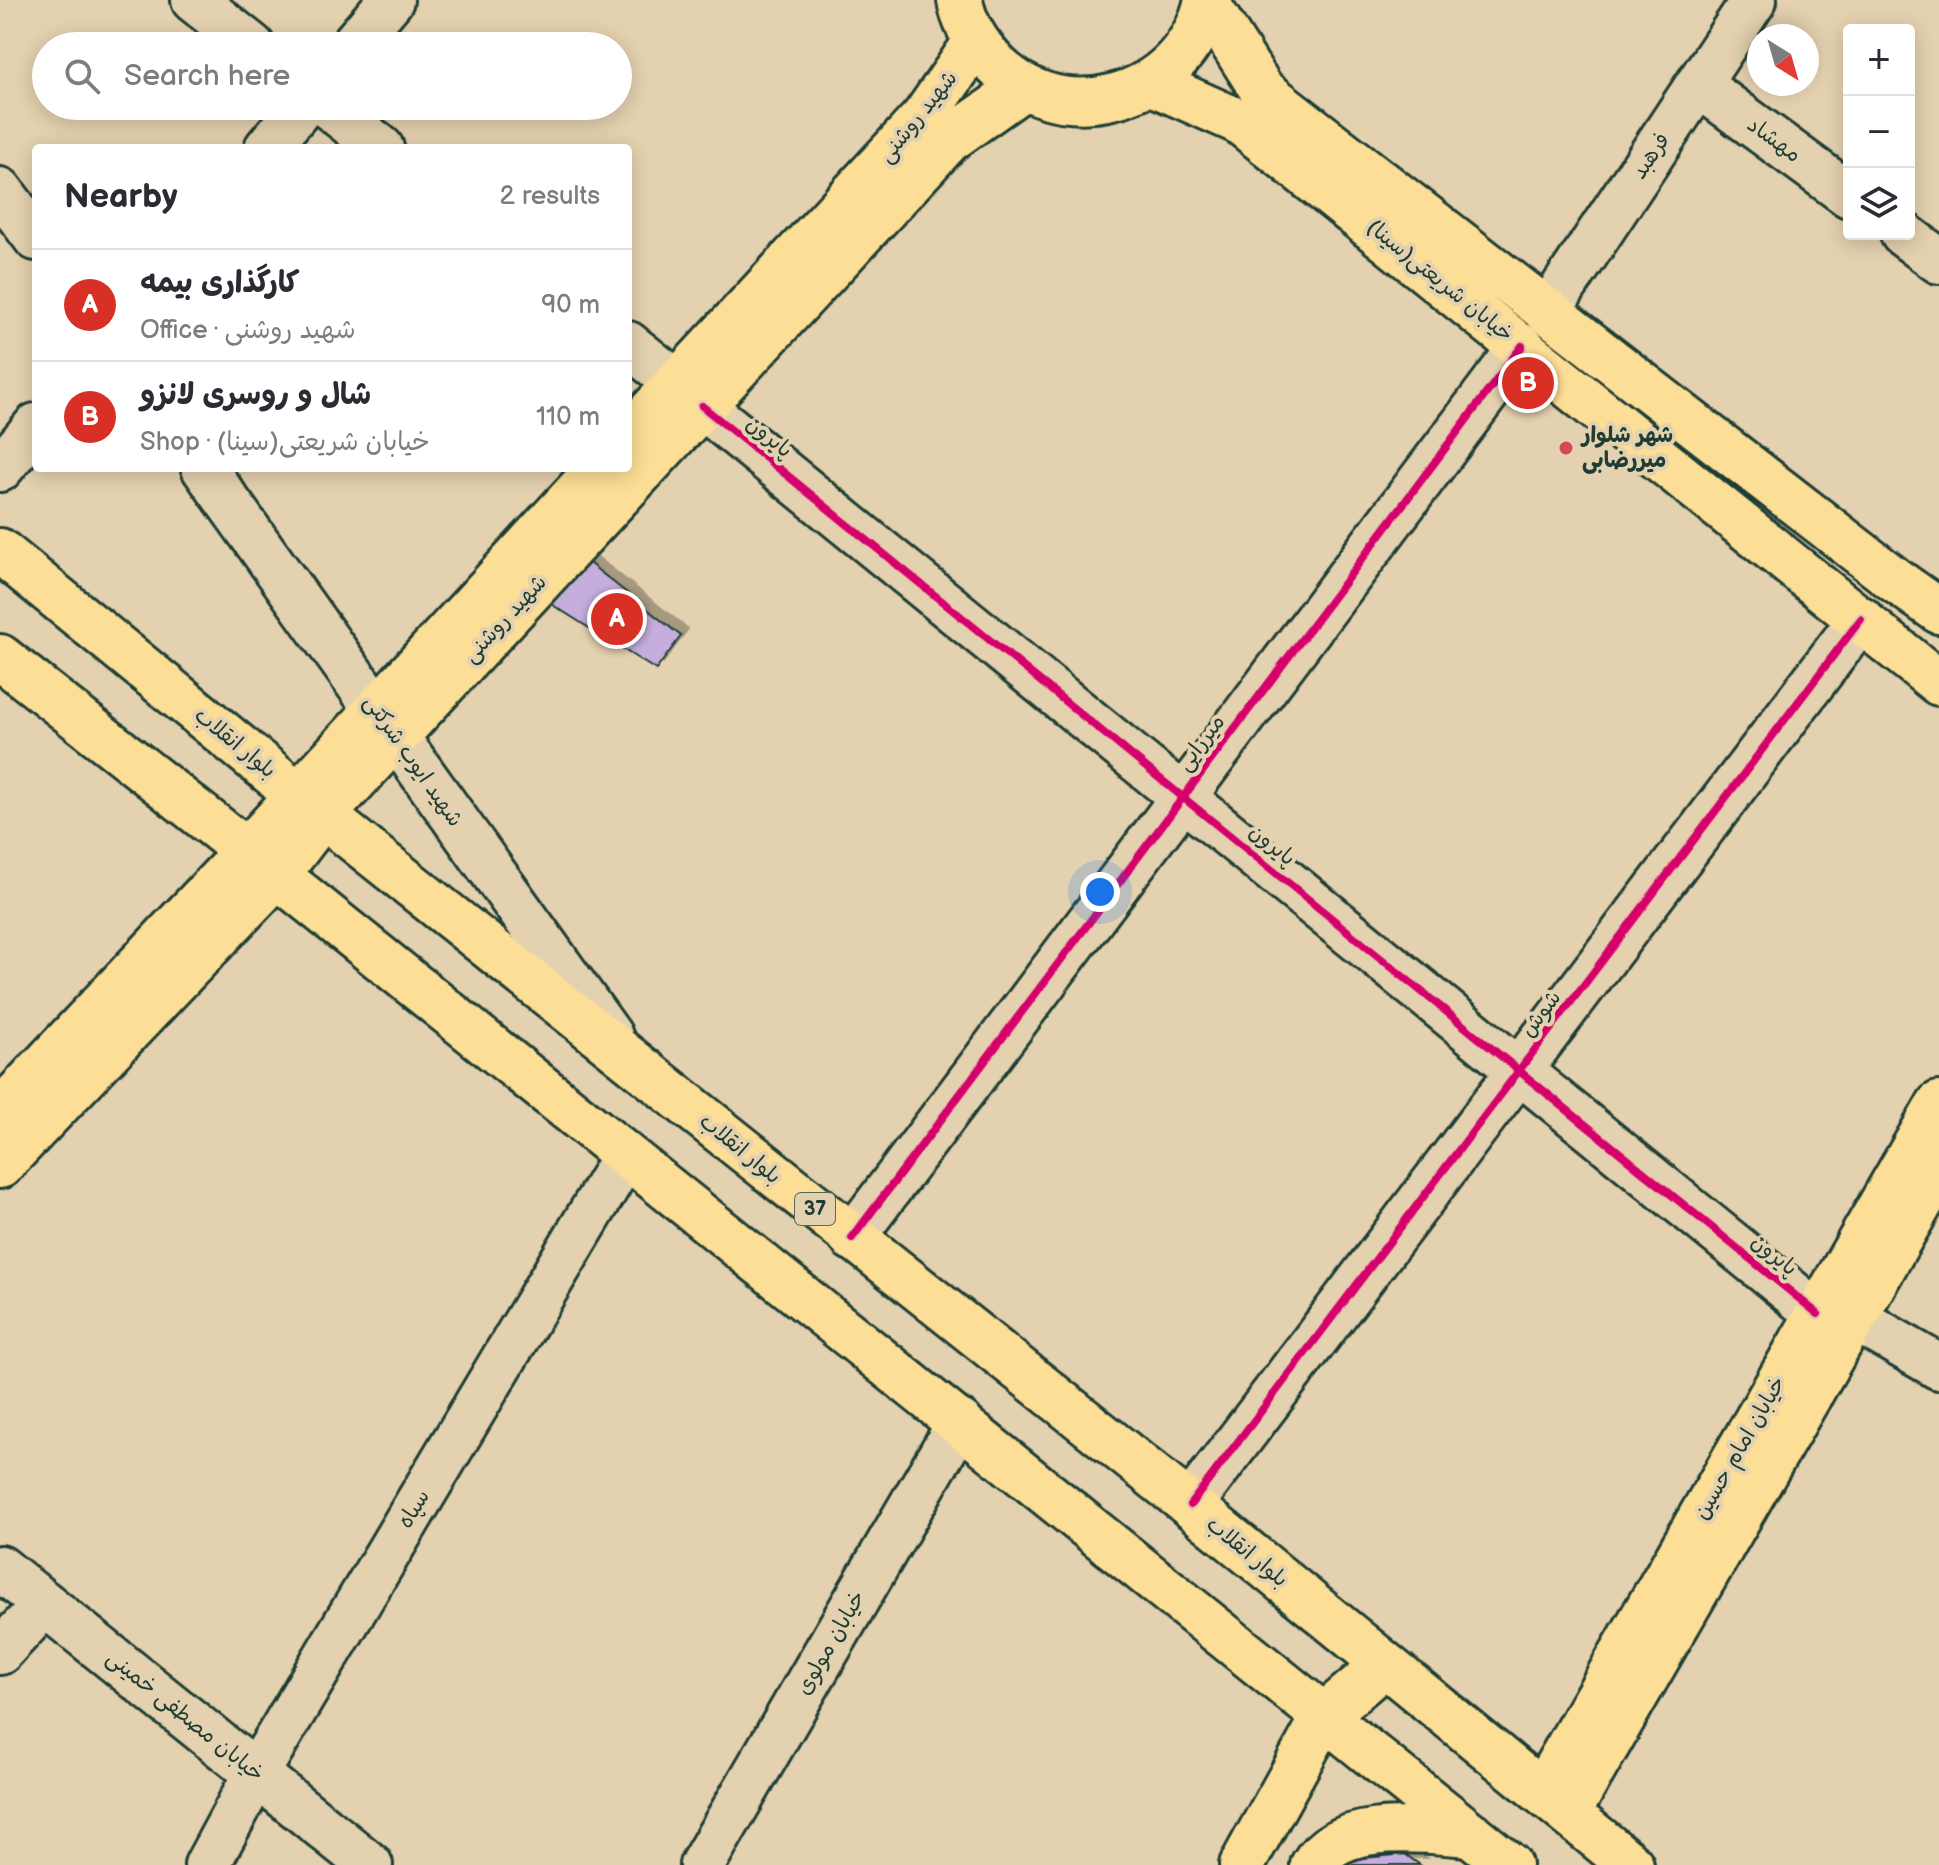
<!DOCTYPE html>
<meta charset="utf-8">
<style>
body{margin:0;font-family:"Balsamiq Sans","Playpen Sans Arabic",sans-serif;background:#f7f7f7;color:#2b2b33}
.controls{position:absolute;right:24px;top:24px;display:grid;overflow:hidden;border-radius:8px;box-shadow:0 4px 20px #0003}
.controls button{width:72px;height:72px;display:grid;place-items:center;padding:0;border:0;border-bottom:2px solid #e1e1e2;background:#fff;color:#2b2b33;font:40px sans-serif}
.compass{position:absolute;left:1747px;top:24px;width:72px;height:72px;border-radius:50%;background:#fff;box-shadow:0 4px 20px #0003;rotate:143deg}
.you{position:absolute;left:1100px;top:892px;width:28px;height:28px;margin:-20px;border:6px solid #fff;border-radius:50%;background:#1a73e8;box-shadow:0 0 0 12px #1a73e833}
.badge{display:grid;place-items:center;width:52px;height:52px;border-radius:50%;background:#d93025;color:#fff;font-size:26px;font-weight:700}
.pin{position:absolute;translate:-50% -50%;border:4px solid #fff;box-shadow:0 2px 8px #0006}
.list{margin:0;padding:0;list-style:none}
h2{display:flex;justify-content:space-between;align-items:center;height:104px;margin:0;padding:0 32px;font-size:34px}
h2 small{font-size:26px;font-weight:400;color:#7c7c81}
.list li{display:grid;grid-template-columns:52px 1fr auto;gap:24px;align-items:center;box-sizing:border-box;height:112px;padding:0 32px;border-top:2px solid #e1e1e2}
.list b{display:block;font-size:30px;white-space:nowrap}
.list p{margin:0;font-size:26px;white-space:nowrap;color:#7c7c81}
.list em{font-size:26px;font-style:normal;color:#7c7c81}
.icon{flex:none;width:44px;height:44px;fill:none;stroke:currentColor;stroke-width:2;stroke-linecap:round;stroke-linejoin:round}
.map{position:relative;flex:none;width:1939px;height:1865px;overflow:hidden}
.search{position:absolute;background:#fff;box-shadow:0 4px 20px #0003;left:32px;top:32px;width:600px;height:88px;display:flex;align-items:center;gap:20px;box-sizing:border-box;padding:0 28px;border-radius:44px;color:#7c7c81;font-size:30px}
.panel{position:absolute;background:#fff;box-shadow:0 4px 20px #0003;left:32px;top:144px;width:600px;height:328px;border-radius:8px}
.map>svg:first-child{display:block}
</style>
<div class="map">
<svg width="1939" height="1865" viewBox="0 0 1939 1865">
<defs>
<filter id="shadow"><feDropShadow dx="7" dy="-7" stdDeviation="0" flood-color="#0004"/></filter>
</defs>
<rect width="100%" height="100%" fill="#e4d1af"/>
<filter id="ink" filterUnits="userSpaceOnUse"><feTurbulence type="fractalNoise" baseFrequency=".0125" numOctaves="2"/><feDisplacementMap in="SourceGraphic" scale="16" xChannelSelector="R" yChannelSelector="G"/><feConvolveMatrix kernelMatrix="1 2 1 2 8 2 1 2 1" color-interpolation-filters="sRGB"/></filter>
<g filter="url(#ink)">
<path fill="#c5aedd" stroke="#1f3d34" stroke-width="2" filter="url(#shadow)" d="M584,559L681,636L656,670L548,602Z
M1405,1854L1420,1865H1331L1333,1861Z"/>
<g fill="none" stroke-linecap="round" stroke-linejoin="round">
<g stroke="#1f3d34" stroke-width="50">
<path id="minor" d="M194,0L252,46
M352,46L391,0
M1699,85L1849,195
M328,106L381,148
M267,148L302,106
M0,190L36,238
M1903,234L1939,261
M1548,311L1754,0
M628,344L677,383
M702,406L1818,1314
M204,468L610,1036
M0,469L36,426
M852,1238L1522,346
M1854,1318L1939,1367
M1190,1505L1861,619
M0,1568L370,1865
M0,1652L45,1604
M207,1865L256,1774L625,1156
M702,1865L960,1422"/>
</g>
<g stroke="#1f3d34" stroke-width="50">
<path id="major" d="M960,0C963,20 974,39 987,55C1053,137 1185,102 1207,0
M1207,3L1262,90L1895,580L1939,611
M1150,82L1240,122L1939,683
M628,436L924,117L976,42
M0,551L323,815L1190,1505L1631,1865
M0,657L277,875L1509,1865
M0,1112L256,841L599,468
M0,1166L277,875L323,815L949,140L1024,87
M1542,1792L1939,1104
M1568,1813L1939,1171
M1242,1865L1325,1715L1385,1664
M1313,1865C1339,1818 1426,1831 1471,1834"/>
</g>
<use href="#minor" stroke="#e4d1af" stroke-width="44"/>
<use href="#major" stroke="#fdde96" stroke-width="44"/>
<g stroke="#e4d1af" stroke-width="13">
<path id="cycleway" d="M702,406L1818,1314
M852,1238L1522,346
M1190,1505L1861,619"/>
</g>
<use href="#cycleway" stroke="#d6006c" stroke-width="8"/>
</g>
</g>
<circle fill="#d1495b" stroke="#e4d1af" stroke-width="3" cx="1566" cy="448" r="8"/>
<g text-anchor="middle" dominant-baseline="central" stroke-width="8" stroke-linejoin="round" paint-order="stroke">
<rect fill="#e4d1af" stroke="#5a6959" stroke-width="2" x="795" y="1193" width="40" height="32" rx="6"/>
<g font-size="20" font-weight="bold" fill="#1f3d34">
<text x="815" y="1209">37</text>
</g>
<g font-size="22" fill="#1f3d34" stroke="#e4d1af">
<text transform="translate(918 117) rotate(-51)">شهید روشنی</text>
<text transform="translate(1774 140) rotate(36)">مهشاد</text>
<text transform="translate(1651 156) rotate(-56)">فرهبد</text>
<text transform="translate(1440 281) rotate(39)">خیابان شریعتی(سینا)</text>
<text transform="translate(769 437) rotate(39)">پایرون</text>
<text transform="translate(505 619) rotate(-47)">شهید روشنی</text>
<text transform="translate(235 743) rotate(39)">بلوار انقلاب</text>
<text transform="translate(1201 743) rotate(-53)">میرزایی</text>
<text transform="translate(413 761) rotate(55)">شهید ایوب شرکتی</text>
<text transform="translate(1272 845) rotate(39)">پایرون</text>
<text transform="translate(1541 1014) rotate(-53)">شوش</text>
<text transform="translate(740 1149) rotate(39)">بلوار انقلاب</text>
<text transform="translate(1774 1255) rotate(39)">پایرون</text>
<text transform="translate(1740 1448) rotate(-60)">خیابان امام حسین</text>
<text transform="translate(414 1509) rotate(-59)">سپاه</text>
<text transform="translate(1247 1552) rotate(39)">بلوار انقلاب</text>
<text transform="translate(831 1643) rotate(-60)">خیابان مولوی</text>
<text transform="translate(185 1716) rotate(39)">خیابان مصطفی خمینی</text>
</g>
<g font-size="22" font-weight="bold" fill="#1f3d34" stroke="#e4d1af" text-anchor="start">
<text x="1582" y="435">شهر شلوار<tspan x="1582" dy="25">میررضابی</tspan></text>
</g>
</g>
</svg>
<div class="controls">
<button>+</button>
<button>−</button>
<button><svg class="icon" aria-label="layers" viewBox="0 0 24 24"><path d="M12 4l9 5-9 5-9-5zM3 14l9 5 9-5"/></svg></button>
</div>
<svg class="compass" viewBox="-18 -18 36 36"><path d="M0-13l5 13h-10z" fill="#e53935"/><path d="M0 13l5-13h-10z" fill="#7c7c81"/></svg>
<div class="you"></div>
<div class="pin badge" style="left:617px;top:619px">A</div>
<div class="pin badge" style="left:1528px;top:383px">B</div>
<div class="search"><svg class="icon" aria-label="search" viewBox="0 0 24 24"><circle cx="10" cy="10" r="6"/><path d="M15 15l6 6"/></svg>Search here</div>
<section class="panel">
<h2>Nearby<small>2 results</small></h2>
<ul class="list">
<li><span class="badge">A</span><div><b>کارگذاری بیمه</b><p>Office · شهید روشنی</p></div><em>90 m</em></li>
<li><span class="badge">B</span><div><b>شال و روسری لانزو</b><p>Shop · خیابان شریعتی(سینا)</p></div><em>110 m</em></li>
</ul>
</section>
</div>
